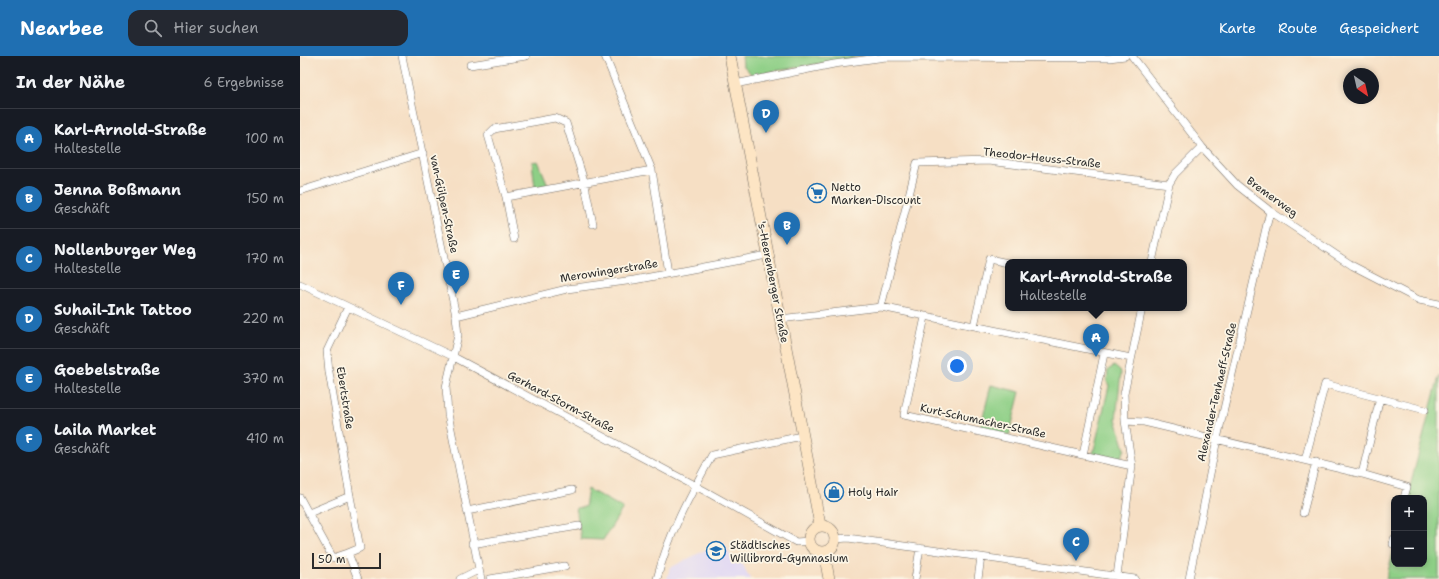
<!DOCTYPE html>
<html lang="de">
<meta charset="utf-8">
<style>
body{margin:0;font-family:"Shantell Sans",sans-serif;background:#242831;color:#f1f3f6}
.controls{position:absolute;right:12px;bottom:12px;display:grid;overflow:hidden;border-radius:8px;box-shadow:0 2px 6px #0003}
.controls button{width:36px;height:36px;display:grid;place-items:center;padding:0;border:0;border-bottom:1px solid #363941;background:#171b24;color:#f1f3f6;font:20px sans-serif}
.compass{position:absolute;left:1043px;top:12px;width:36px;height:36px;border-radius:50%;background:#171b24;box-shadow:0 2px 6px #0003;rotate:146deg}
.scale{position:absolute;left:12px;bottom:10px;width:69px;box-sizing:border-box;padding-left:4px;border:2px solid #2b2b2b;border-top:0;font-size:11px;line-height:14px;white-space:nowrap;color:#2b2b2b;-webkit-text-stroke:3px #fcf5e5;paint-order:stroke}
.you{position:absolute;left:657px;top:310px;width:14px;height:14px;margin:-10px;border:3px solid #fff;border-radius:50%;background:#1a73e8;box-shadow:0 0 0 6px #1a73e833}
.badge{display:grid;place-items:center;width:26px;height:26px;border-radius:50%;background:#1f6fb2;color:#fff;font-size:13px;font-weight:700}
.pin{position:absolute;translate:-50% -33px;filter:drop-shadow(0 1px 2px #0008)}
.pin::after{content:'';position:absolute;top:21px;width:14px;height:12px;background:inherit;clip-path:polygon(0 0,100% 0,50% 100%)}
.popup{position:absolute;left:705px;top:203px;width:182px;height:52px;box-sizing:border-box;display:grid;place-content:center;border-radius:8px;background:#171b24;filter:drop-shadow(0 1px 3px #0005);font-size:13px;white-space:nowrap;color:#9ea1a6}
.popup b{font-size:15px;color:#f1f3f6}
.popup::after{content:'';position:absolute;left:50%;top:100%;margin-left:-8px;border:8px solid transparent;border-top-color:#171b24}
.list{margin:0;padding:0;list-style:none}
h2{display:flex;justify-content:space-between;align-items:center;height:52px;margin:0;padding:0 16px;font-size:17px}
h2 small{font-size:13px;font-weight:400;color:#9ea1a6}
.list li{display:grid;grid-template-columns:26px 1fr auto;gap:12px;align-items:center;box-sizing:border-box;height:60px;padding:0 16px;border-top:1px solid #363941}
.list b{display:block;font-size:15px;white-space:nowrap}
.list p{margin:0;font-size:13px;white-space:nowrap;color:#9ea1a6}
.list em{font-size:13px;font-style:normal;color:#9ea1a6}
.icon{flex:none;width:22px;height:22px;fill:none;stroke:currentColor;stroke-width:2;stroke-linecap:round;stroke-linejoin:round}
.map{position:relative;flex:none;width:1139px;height:523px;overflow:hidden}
header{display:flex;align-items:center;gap:24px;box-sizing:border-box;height:56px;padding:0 20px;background:#1f6fb2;color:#fff}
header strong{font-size:19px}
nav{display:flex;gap:22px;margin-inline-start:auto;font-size:14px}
.search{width:280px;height:36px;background:#242831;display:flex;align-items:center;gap:10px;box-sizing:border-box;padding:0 14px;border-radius:12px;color:#9ea1a6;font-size:15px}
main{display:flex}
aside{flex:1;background:#171b24}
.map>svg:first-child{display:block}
</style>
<header>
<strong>Nearbee</strong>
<div class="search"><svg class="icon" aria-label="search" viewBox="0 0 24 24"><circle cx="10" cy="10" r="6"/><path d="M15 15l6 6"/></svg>Hier suchen</div>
<nav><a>Karte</a><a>Route</a><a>Gespeichert</a></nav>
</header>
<main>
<aside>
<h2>In der Nähe<small>6 Ergebnisse</small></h2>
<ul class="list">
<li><span class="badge">A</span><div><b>Karl-Arnold-Straße</b><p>Haltestelle</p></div><em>100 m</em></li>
<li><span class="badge">B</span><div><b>Jenna Boßmann</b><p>Geschäft</p></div><em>150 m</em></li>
<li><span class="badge">C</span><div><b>Nollenburger Weg</b><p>Haltestelle</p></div><em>170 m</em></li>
<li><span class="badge">D</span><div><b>Suhail-Ink Tattoo</b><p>Geschäft</p></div><em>220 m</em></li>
<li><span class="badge">E</span><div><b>Goebelstraße</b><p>Haltestelle</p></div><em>370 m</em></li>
<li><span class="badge">F</span><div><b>Laila Market</b><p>Geschäft</p></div><em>410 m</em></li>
</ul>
</aside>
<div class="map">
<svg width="1139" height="523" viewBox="0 0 1139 523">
<rect width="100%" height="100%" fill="#fcf5e5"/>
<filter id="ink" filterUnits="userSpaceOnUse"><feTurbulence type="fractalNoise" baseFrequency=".025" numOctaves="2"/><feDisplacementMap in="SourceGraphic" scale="8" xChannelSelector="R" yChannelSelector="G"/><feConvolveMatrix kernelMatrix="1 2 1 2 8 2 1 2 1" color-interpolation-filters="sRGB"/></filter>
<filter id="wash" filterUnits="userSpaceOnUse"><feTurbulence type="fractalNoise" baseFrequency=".012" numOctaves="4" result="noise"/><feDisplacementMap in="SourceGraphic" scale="16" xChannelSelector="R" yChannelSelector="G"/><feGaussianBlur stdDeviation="0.9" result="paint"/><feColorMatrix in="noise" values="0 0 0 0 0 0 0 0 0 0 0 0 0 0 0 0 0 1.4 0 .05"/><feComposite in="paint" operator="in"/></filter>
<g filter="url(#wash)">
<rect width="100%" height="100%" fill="#f6dfc4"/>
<path fill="#ded5f5" d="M423,485L435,508L441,505L450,523H367L370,512Z"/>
<path fill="#8ecf86" stroke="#5c7d58" d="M442,0H564L452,19L443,9Z
M238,105L248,129L235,132L232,106Z
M814,310L821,316L816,363L825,393L822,400L818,403L793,398L809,330L807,325L808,314Z
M1139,320V523H1086L1094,493V508H1124V442H1107Z
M691,329L720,336L709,380L680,373Z
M288,433L323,452L303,484L281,483L276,452L285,451Z"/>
</g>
<g filter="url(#ink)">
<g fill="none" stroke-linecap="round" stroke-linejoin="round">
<g stroke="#726a61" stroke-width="8">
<path id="street" d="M102,0L156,260L158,279L146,331L148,358L181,523
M305,0L352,114L368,217
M832,0L902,91L937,129L970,155L1053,210L1119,244L1139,248
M170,9L226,0
M435,28L534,8L586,1L809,2L825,0
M0,135L123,97
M206,141L214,183
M293,168L284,125L266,67L255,62L194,73L188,79L206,141L352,114
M852,206L869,128L875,118L902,91
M0,228L152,300L405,435L496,486L509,485
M581,251L617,107L688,105L869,128
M156,260L267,233L334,224L467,199
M625,261L604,359L832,410
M480,263L581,251L831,302
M674,270L689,203L708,207
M825,365L844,366L1062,418L1080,342
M783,399L804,298
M1005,404L1025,328L1125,354
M1062,418L1107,431L1104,442
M0,442L33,502L48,497L58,523
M167,455L272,434
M9,457L50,440
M1003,457L1016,406
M536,483L548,482L835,523
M172,488L279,470
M1093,488L1094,483
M48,497L60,492L50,440L29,316L27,295L48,251
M817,520L832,410L825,365L824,338L842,252
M160,523L178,514
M190,523L265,510
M357,523C368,479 390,439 412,399L502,380
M615,523L620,492
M678,523L681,501
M889,523L917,383L970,155"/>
</g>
<g stroke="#726a61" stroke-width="12">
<path id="secondary" d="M430,0L520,469
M509 483a13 13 0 1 1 26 0a13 13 0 1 1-26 0Z
M524,496L529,523"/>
</g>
<use href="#street" stroke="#fff" stroke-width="7"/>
<use href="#secondary" stroke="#fde5c4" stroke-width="11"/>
</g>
</g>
<defs>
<g id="supermarket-ring" transform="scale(1)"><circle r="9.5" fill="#fcf5e5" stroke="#1f6fb2" stroke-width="1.5"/><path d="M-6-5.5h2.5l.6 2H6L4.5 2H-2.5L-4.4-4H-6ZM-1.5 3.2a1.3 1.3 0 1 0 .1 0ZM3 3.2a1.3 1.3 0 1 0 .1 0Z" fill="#1f6fb2"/></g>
<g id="shop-ring" transform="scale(1)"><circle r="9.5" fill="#fcf5e5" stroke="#1f6fb2" stroke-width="1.5"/><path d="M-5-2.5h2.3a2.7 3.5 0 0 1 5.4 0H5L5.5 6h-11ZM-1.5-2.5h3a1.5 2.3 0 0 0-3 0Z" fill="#1f6fb2"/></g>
<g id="school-ring" transform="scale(1)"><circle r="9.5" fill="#fcf5e5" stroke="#1f6fb2" stroke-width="1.5"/><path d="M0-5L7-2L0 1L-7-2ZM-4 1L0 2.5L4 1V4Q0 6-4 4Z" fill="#1f6fb2"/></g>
</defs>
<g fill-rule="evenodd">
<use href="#supermarket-ring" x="517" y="137"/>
<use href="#shop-ring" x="534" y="436"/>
<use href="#school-ring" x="416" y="495"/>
</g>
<g text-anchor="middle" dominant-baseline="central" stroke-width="3.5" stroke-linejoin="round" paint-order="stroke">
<g font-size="11" fill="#2b2b2b" stroke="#fcf5e5">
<text transform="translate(742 102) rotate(6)">Theodor-Heuss-Straße</text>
<text transform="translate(972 141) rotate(36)">Bremerweg</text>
<text transform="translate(144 148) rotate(78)">van-Gülpen-Straße</text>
<text transform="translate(309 215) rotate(-9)">Merowingerstraße</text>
<text transform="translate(473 226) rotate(79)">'s-Heerenberger Straße</text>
<text transform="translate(917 336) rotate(-77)">Alexander-Tenhaeff-Straße</text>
<text transform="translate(45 342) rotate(81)">Ebertstraße</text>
<text transform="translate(261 346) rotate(28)">Gerhard-Storm-Straße</text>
<text transform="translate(683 365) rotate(12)">Kurt-Schumacher-Straße</text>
</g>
<g font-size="11" fill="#2b2b2b" stroke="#fcf5e5" text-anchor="start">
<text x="531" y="131">Netto<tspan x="531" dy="13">Marken-Discount</tspan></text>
<text x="548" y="436">Holy Hair</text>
<text x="430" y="489">Städtisches<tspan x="430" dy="13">Willibrord-Gymnasium</tspan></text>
</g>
</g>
</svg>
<div class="controls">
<button>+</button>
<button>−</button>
</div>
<svg class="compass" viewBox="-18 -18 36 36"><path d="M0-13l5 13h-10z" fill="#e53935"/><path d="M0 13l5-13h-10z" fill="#9ea1a6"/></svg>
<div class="scale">50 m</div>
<div class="you"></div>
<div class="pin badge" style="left:796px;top:301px">A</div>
<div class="popup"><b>Karl-Arnold-Straße</b>Haltestelle</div>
<div class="pin badge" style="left:487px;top:189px">B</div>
<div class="pin badge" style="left:776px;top:505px">C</div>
<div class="pin badge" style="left:466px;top:77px">D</div>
<div class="pin badge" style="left:156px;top:238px">E</div>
<div class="pin badge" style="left:101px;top:249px">F</div>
</div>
</main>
